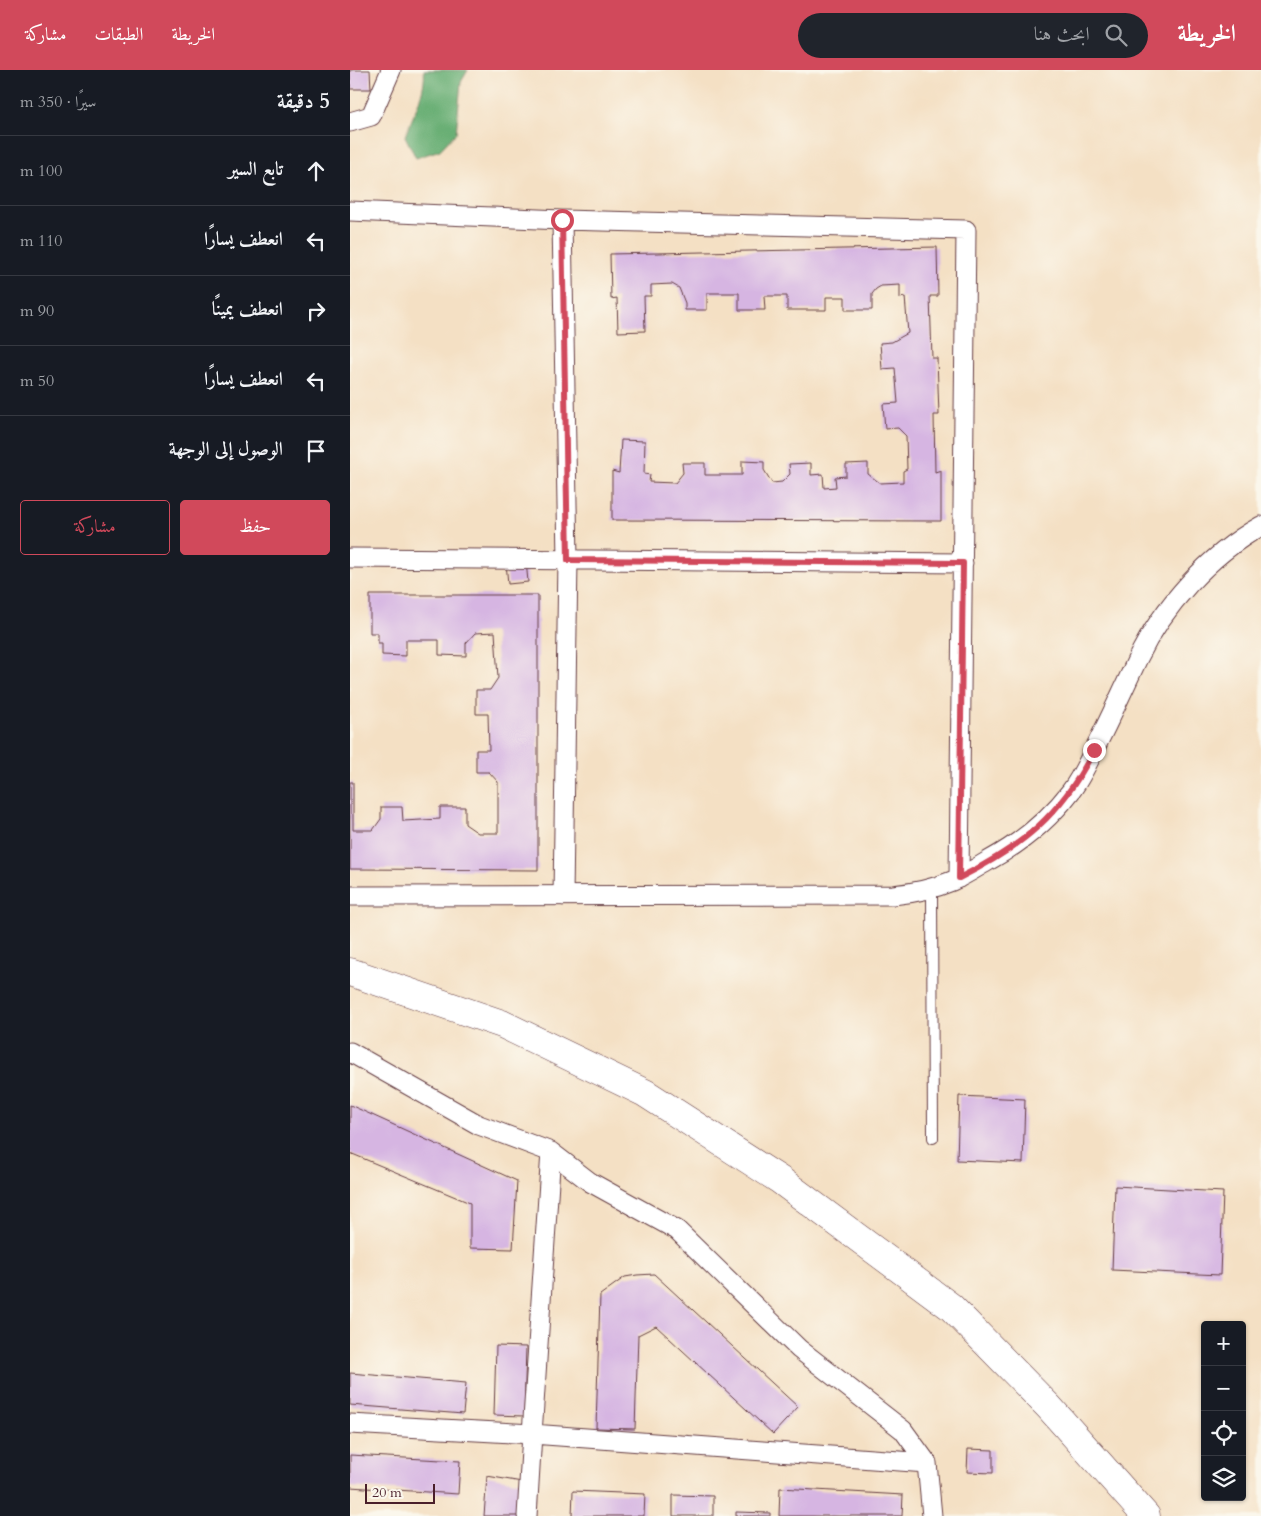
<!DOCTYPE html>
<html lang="ar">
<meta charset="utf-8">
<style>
body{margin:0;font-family:Cardo,Amiri,serif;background:#20242c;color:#f1f3f6;direction:rtl}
.controls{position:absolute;right:15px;bottom:15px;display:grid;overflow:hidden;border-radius:5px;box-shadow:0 1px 4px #0004}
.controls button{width:45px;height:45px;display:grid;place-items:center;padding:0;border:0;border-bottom:1px solid #363941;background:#171b24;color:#f1f3f6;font:25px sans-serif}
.scale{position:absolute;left:15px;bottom:12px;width:70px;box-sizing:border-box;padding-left:5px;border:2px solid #4a1f2b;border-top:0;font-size:14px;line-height:18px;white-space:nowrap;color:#4a1f2b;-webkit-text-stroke:4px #fbf7ec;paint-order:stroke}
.stop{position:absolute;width:15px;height:15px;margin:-11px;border:4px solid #d1495b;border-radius:50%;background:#fff}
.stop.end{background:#d1495b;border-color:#fff;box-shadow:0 1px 5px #0008}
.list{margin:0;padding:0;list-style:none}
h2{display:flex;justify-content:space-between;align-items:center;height:65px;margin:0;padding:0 20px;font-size:21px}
h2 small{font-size:16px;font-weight:400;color:#9ea1a6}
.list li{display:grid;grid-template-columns:32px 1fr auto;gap:15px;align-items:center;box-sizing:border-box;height:70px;padding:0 20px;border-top:1px solid #363941}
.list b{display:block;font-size:19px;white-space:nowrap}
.list em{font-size:16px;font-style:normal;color:#9ea1a6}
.actions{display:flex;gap:10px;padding:15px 20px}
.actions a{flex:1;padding:11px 0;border:1px solid #d1495b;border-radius:5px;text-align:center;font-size:18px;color:#d1495b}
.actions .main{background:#d1495b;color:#fff}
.icon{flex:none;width:28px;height:28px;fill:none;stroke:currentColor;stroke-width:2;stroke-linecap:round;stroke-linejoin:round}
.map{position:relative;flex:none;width:911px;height:1446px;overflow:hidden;direction:ltr}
header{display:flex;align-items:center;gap:30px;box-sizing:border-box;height:70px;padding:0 25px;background:#d1495b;color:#fff}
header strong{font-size:24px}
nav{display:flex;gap:28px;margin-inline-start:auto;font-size:18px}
.search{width:350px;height:45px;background:#20242c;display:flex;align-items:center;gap:12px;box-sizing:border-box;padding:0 18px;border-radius:28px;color:#9ea1a6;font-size:19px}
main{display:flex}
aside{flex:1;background:#171b24}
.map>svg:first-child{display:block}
</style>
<header>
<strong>الخريطة</strong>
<div class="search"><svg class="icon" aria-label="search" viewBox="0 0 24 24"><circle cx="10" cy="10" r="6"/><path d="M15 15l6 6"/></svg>ابحث هنا</div>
<nav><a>الخريطة</a><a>الطبقات</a><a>مشاركة</a></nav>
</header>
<main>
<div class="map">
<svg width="911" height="1446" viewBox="0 0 911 1446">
<rect width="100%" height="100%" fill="#fbf7ec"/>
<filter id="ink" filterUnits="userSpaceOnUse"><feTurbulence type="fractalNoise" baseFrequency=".02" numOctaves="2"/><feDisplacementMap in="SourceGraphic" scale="10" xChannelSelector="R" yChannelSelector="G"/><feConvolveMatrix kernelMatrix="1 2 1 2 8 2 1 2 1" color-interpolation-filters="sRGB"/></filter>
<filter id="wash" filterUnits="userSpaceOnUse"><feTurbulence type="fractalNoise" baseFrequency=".0096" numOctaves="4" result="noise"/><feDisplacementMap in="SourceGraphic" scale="20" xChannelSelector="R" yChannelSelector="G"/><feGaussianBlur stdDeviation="1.12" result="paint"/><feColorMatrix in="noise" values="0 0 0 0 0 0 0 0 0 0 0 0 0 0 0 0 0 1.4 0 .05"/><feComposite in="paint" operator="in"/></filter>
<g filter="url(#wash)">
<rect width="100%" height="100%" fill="#f4e0c4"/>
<path fill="#69af74" stroke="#5a6750" d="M74,0H118L111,12L106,63L90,80L66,88L55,66C62,48 77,19 74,0Z"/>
<g id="blocks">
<path fill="#d6b5e2" d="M0,0H20L21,19H0Z
M587,177L588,226H580L582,288H587L589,345H584L585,402L591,400V451L262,450V401L269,403L271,370L295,371L294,404L300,405L299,412L325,413L333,403L332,393H355V405H392V391L414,392V400L422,413L432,412L440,404L439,394L461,393V405L473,404L474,418L486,417L485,407L496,406V394L518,393V404L530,413L553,412V401L557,399L556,366L548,358L535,359L533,334L548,333L545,298L532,299L530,273L542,272L558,263L555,227L550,228V215L531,216L526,219L522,224V240H495V227H476V240H437V226H414L415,240H389V223H357V240H335V233L329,218L322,214L301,215V226H294L295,261L268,262L267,228L261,229L260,184Z
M176,491L178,512L158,514L156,493Z
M20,525H188V800L0,799V712H3V760H23L31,749V737H52L53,751L90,749V737H115V754L128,763H148V712L139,702H126V680H139L138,644H126V620H140L148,608L145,562L125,563L116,573V586L89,585V570H56V586L32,585V573H28V563H20Z
M609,1026L675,1029L673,1093L607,1090Z
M0,1035L167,1111L163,1179L120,1178V1133L0,1083Z
M765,1116L873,1122L870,1205L762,1200Z
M304,1204L448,1337L423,1364L306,1256L288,1265L285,1359L246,1358L250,1225L275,1207L287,1205Z
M146,1276L176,1277L174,1346L144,1345Z
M0,1303L116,1313L113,1344L0,1335Z
M618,1379L643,1380V1403L617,1402Z
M0,1385L110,1391L108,1424L0,1417Z
M137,1406L172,1412L168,1446H134Z
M430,1418L553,1425L552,1446H429Z
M223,1421L295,1424L294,1446H222Z
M323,1425L363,1426V1446H323Z
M386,1442L420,1443V1446H386Z"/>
</g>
</g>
<g filter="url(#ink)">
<use href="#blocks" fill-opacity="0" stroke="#643c42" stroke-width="1"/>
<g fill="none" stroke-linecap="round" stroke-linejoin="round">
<g stroke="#643c42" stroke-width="12">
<path id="lane" d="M582,818L583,1068"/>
</g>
<g stroke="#643c42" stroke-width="21">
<path id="street" d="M0,52L21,46L41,0
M0,141L212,150L616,160L609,808
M212,150L218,490L213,826
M0,488L613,493
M0,826L543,825C563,823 583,819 602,811C614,806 626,798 638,791C671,773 698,751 721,721C733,705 741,686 750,668C763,642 775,616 787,590C813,536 859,485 911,456
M0,982L129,1055L201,1082L240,1112L327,1160L449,1279L553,1360L577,1393L582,1446
M201,1082L182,1364L577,1393
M0,1354L182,1364L177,1446"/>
</g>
<g stroke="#643c42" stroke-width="29">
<path id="primary" d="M0,902L152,954L295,1023L430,1110L601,1237L699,1337L796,1446"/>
</g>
<use href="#lane" stroke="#fff" stroke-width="10"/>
<use href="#street" stroke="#fff" stroke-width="19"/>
<use href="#primary" stroke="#fff" stroke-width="28"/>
</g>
</g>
<g fill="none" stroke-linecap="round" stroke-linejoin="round" filter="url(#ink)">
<path stroke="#d1495b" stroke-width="6" d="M212,150L218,490L613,493L609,808C672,777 712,744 744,680"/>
</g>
</svg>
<div class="controls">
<button>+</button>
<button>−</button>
<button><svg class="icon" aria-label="locate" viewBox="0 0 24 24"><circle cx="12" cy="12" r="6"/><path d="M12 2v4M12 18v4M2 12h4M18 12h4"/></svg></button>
<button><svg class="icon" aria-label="layers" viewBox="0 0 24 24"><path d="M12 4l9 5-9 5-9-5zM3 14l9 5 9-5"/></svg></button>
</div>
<div class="scale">20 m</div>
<div class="stop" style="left:212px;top:150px"></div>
<div class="stop end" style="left:744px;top:680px"></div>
</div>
<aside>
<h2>5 دقيقة<small>سيرًا · 350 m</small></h2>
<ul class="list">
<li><svg class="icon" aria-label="ahead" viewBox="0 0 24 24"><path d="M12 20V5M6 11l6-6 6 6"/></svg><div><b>تابع السير</b></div><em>100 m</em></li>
<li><svg class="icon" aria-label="left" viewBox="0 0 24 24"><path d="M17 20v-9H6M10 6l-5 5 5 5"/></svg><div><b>انعطف يسارًا</b></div><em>110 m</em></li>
<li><svg class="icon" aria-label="right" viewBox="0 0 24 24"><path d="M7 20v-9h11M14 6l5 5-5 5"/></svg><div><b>انعطف يمينًا</b></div><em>90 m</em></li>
<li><svg class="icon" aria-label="left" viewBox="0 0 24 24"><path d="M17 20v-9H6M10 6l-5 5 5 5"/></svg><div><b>انعطف يسارًا</b></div><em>50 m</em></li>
<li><svg class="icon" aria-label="arrive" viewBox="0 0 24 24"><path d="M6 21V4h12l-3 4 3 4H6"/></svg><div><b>الوصول إلى الوجهة</b></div></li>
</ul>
<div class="actions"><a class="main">حفظ</a><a>مشاركة</a></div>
</aside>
</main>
